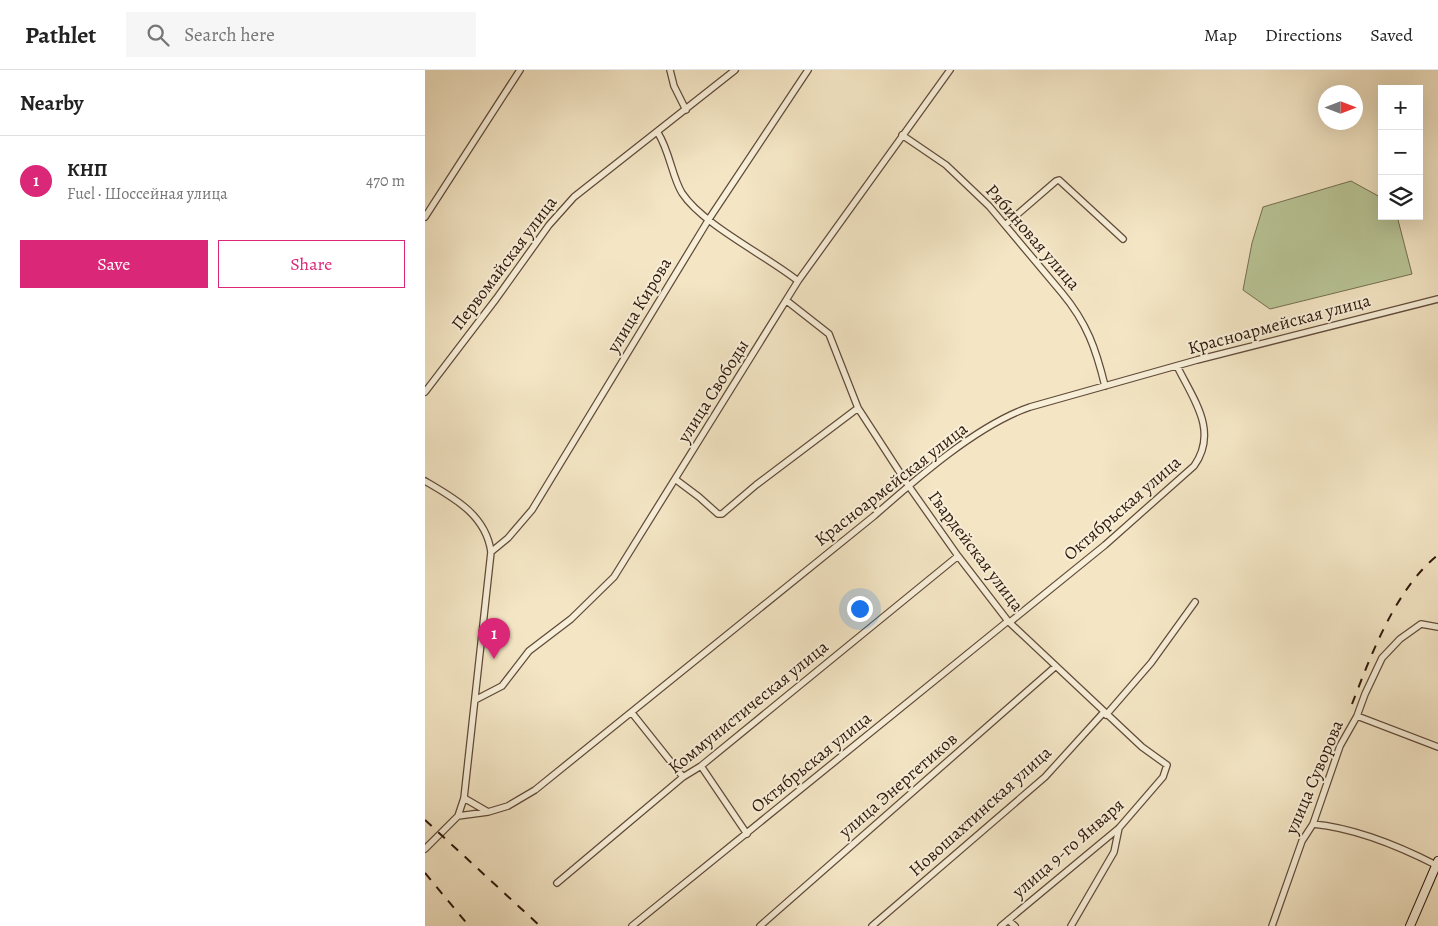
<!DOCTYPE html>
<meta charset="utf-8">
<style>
body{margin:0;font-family:Alegreya,serif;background:#f6f6f6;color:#222}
.controls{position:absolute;right:15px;top:15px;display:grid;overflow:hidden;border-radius:0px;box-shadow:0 5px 20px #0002}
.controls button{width:45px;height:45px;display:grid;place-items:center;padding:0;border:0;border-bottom:1px solid #e0e0e0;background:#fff;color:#222;font:25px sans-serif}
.compass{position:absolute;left:893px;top:15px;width:45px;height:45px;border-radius:50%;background:#fff;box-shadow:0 5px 20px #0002;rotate:90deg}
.you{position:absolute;left:434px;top:538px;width:18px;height:18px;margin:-12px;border:4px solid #fff;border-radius:50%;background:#1a73e8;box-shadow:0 0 0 8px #1a73e833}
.badge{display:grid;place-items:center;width:32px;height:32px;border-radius:50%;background:#db2777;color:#fff;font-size:16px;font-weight:700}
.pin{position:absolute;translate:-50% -41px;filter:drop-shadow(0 1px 2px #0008)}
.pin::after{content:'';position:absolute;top:26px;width:18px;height:15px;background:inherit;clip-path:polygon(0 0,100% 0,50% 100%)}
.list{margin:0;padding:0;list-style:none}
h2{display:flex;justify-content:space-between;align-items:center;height:65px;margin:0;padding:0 20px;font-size:21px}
h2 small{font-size:16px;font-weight:400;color:#767676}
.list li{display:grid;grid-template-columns:32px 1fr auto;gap:15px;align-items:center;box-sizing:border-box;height:90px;padding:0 20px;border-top:1px solid #e0e0e0}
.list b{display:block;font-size:19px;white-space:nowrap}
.list p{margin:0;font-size:16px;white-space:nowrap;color:#767676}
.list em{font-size:16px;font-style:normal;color:#767676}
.actions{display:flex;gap:10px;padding:15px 20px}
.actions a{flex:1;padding:11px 0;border:1px solid #db2777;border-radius:0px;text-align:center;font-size:18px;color:#db2777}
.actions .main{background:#db2777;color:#fff}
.icon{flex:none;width:28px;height:28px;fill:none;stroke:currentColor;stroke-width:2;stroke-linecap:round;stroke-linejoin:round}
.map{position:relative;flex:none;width:1013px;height:856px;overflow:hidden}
header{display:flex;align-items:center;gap:30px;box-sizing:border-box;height:70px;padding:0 25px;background:#fff;border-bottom:1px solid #e0e0e0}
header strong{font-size:24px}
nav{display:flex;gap:28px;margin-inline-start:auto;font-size:18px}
.search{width:350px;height:45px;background:#f6f6f6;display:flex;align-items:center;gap:12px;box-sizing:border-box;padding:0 18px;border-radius:0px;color:#767676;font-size:19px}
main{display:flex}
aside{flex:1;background:#fff}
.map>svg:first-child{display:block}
</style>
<header>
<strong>Pathlet</strong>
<div class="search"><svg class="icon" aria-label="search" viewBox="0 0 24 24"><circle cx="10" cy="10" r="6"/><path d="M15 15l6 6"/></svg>Search here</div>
<nav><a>Map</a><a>Directions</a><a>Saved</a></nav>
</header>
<main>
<aside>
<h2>Nearby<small></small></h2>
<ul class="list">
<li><span class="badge">1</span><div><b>КНП</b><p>Fuel · Шоссейная улица</p></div><em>470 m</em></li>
</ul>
<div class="actions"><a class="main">Save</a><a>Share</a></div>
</aside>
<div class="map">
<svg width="1013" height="856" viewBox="0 0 1013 856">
<rect width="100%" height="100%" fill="#f4e6c5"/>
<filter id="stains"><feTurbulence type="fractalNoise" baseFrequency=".004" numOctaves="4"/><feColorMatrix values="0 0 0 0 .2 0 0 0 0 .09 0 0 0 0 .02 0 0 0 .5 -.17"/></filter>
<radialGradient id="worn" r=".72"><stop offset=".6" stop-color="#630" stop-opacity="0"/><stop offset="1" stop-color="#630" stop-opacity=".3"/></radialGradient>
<path fill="#b9c697" stroke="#746e51" d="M926,111L957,128V146H972L987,204L845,239L818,220L827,173L838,137Z"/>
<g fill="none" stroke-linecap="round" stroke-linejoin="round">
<g stroke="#604b3a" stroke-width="8">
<path id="street" d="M245,0L249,16L261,40
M233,63C245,82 247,107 257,123C278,155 342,186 373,211
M477,65L521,95L564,136L637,223C662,253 671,279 680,316
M0,147L95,0
M580,155L631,111L634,110L698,169
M362,231L404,264L433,338L483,415L533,486L583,551L717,677L742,695L738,707L694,758L576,856
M0,322L71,229L124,155L149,127L310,0
M250,409L274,427L293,444H297L331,415L433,338
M0,411C29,428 61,445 66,482L39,728L33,746
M66,482L83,468L107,440L284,149L383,0
M585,552L680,475L769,396C794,361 768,329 752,296
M50,630L77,616L104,581L146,549L189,507L373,211L525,0
M207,643L258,707
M681,645L726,593L770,532
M932,646L1013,677
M276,696L322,764
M39,728L63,742L83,736L110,720L449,446C491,409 552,355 605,337L772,290L1013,229
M888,754C930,758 976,777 1013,796
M0,779L33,746L63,742
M132,813L258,707L276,696L533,486
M583,850L590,856
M207,856L583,551
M335,856L631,596
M447,856L620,707L679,642
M646,856L689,782L694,758
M847,856L877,771L888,754L915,676L932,646L940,624L957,588L975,569L996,554L1013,557"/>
</g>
<g stroke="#2e170b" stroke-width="10">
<path id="secondary" d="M985,856L1013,791"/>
</g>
<use href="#street" stroke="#f8efd9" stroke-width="5.5"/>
<use href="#secondary" stroke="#f8efd9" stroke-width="8"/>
<path stroke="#2e170b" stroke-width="2" stroke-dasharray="9 9" stroke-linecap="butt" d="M927,634C946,585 971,518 1013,485
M0,750L115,856
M0,803L44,856"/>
</g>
<g text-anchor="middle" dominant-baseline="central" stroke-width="4" stroke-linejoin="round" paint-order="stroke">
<g font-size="18" fill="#2e170b" stroke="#f8efd9">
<text transform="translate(608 167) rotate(49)">Рябиновая улица</text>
<text transform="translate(79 193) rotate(-53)">Первомайская улица</text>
<text transform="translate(214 235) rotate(-59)">улица Кирова</text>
<text transform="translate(854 254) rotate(-15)">Красноармейская улица</text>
<text transform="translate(288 321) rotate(-58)">улица Свободы</text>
<text transform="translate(466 414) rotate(-38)">Красноармейская улица</text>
<text transform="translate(697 438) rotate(-41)">Октябрьская улица</text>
<text transform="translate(551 481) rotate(53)">Гвардейская улица</text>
<text transform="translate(323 637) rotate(-39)">Коммунистическая улица</text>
<text transform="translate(386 692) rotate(-39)">Октябрьская улица</text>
<text transform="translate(889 707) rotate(-67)">улица Суворова</text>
<text transform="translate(473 715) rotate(-41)">улица Энергетиков</text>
<text transform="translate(555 741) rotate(-42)">Новошахтинская улица</text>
<text transform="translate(643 778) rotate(-41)">улица 9-го Января</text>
</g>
</g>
<rect width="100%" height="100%" filter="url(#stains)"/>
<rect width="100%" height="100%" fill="url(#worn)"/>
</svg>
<div class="controls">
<button>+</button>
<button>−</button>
<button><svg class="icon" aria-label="layers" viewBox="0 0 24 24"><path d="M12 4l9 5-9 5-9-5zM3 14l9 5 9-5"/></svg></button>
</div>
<svg class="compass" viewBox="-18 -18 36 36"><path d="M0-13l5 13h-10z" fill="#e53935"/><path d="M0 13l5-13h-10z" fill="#767676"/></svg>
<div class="you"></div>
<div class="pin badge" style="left:69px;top:589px">1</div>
</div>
</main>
